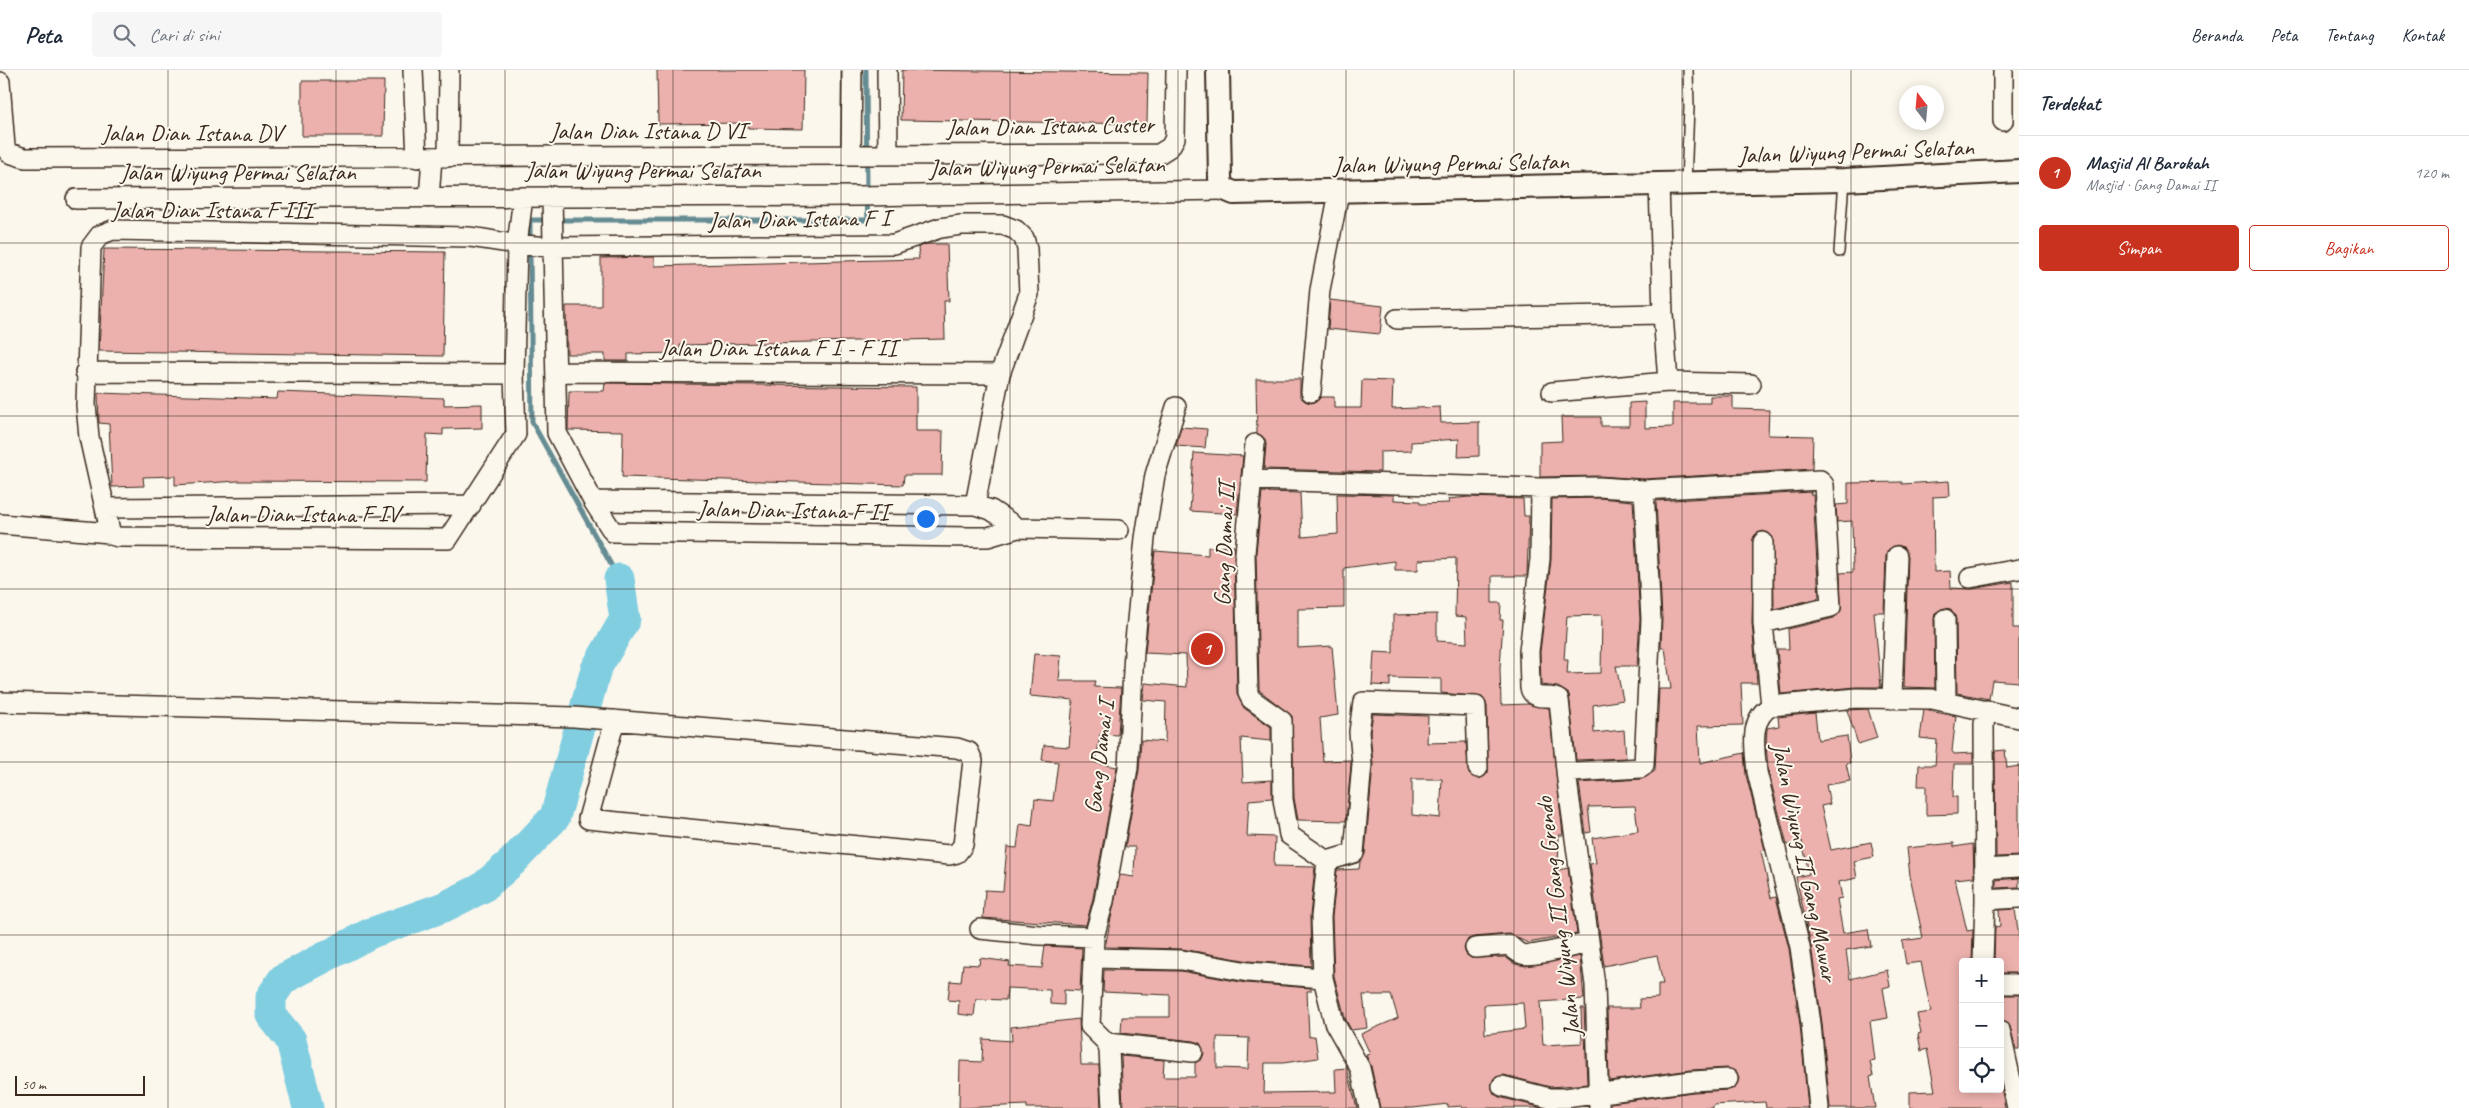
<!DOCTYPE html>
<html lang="id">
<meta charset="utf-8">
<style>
body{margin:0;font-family:Caveat,sans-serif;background:#f6f6f7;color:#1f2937}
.controls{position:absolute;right:15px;bottom:15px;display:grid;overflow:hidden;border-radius:5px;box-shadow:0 2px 12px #0003}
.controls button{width:45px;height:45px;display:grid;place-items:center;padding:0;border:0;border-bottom:1px solid #e0e1e3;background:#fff;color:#1f2937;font:25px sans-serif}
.compass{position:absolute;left:1899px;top:15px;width:45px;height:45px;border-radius:50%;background:#fff;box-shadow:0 2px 12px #0003;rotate:344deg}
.scale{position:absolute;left:15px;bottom:12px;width:130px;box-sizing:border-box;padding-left:5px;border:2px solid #3b2a1e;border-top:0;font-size:14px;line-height:18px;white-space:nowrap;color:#3b2a1e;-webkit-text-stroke:4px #fbf7ec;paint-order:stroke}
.you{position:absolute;left:925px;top:448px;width:18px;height:18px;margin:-12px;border:4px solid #fff;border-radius:50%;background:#1a73e8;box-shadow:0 0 0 8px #1a73e833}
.badge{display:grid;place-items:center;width:32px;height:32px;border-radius:50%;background:#c8321e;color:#fff;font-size:16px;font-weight:700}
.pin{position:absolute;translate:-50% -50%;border:2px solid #fff;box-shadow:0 1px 5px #0006}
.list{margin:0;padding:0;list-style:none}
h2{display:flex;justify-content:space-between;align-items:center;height:65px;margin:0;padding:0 20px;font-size:21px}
h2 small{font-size:16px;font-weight:400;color:#747a83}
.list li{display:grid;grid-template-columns:32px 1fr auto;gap:15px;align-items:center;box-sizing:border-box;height:75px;padding:0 20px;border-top:1px solid #e0e1e3}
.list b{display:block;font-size:19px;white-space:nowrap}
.list p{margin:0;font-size:16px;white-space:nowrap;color:#747a83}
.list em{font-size:16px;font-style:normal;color:#747a83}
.actions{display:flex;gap:10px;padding:15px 20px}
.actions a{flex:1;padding:11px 0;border:1px solid #c8321e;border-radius:5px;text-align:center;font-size:18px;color:#c8321e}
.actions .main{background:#c8321e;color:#fff}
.icon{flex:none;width:28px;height:28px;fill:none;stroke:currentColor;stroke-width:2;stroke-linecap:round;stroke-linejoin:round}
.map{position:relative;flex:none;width:2019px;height:1038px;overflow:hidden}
header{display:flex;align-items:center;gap:30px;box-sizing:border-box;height:70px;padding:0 25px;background:#fff;border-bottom:1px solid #e0e1e3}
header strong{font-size:24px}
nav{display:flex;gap:28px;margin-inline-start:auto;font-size:18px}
.search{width:350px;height:45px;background:#f6f6f7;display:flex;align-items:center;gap:12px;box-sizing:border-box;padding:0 18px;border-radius:5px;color:#747a83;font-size:19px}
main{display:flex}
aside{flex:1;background:#fff}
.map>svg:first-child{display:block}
</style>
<header>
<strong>Peta</strong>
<div class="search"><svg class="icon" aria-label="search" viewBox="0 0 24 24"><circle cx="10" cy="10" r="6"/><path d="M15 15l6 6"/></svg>Cari di sini</div>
<nav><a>Beranda</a><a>Peta</a><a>Tentang</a><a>Kontak</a></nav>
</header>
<main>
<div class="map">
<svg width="2019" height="1038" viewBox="0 0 2019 1038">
<rect width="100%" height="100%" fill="#fbf7ec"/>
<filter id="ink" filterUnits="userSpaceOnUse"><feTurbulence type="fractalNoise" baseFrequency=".02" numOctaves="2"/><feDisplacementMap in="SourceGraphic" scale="10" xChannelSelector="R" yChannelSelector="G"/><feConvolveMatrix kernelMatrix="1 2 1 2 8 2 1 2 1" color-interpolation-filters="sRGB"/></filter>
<g filter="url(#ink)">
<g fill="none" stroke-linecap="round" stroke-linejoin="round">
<path stroke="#668c93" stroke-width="5" d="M866,0L867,122
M530,171V150H868L867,130
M530,180L532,352L619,509"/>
<path stroke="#82cee1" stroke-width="31" d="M308,1038L291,970L271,945V927L283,909L371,863L444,837L482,818L512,792L555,747L596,599L625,549L619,509"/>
</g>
<path fill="#ecb1ad" stroke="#3b2a1e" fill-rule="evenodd" d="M657,0H804L803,59L748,58V53L658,54Z
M902,0L1148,3L1147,54L901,50Z
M302,11H384L383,66H302Z
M927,174H947L949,231H944L945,269L680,275V283L628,284V291H605V284H567L566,236H601V188L654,187V196L919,189L918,177Z
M104,179L445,182L443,286L99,281Z
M1330,230L1383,236L1380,264L1328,259Z
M1256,309H1300V327L1305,331L1310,333L1316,332L1321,327H1334V338H1361L1362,310L1393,311L1392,339L1440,337L1441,353L1479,352V386L1458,387L1459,369L1411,372V381L1380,382V402L1264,399L1266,375L1265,369L1257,363Z
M605,313L916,317V361H943L942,405H904L903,415L622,407L623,361L568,360L569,321H604Z
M278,322L444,328V335L482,334V358L443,359V365L427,364L426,412L238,411L175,415V406L143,407L144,416L112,417L109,354L99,353L98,323L277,329Z
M1710,326H1733V339L1769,340L1768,365L1813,366L1812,399L1644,409L1599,406L1540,407V372L1562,371L1561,347H1601V356H1629V333L1645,332V358L1673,357V333H1710Z
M1181,357L1207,359L1205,378L1176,376Z
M1194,383L1243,386L1237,444L1190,441Z
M1949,411L1950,426L1933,427L1934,502L1950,501L1951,518L1972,519L2013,512V558H2019V612L1992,610L1989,629L1957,623L1956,549L1951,539L1944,538L1935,543L1934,549L1935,618L1904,617L1908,486L1903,477L1897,475L1888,480L1886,485L1884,542H1874L1881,617H1856L1781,624L1777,579H1789L1788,559L1834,548L1841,541L1840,503L1853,502L1852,451L1837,452L1836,435L1848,434V413L1902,412V414Z
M1262,422L1300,423L1302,467L1338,464L1337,424L1394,425V430L1420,431V434L1449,433L1448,429L1469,427L1523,429L1524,446H1529L1527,506H1492V533H1501L1500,550H1503L1500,599L1501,635L1529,634L1549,638L1563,765H1559L1558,800L1568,798L1577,864L1528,873L1509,864L1474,867L1468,869L1464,878L1466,884L1471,888L1505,887L1515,894L1526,896L1580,886L1584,929L1540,932L1543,975L1582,973L1581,938H1584L1587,1014L1550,1017L1504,1005L1494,1008L1491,1014L1494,1024L1499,1027L1543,1038H1462V1036L1448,1037V1034L1413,1038H1380L1371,996L1366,985L1370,984L1361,964L1398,948L1391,925H1363L1367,958L1351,960L1345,948L1334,906L1332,847L1337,800L1359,799L1360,792L1365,784L1373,695L1370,662L1373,644L1428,646L1427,673L1466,672L1469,704L1479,709L1488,703L1487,636L1482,627L1441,623V609L1390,608V616L1372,615L1374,582L1393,583V545L1437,544V571L1467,573L1466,547L1455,546L1456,488L1418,490V500H1395V491L1344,498V538L1298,539V578L1332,576L1338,645L1320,648L1323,691L1350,690L1351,694L1346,751L1298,750L1294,728L1292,646L1259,620L1256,483ZM1412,709H1442L1440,748L1412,745ZM1523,933L1525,959L1485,964L1484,935Z
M1811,422V425H1813L1819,528L1774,539L1773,467L1763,461L1754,466L1752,553L1757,613H1741L1743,655L1698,656L1700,693L1744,683L1746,705L1765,780L1761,781L1771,828L1776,827L1789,879L1800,955L1808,1038H1766L1765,1032L1713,1035V1038H1610V1033L1693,1022L1729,1020L1735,1018L1739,1009L1737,1002L1727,998L1691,1000L1609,1011L1607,938H1640L1639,929L1658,928V914H1663L1657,885L1604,896L1590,794L1596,793L1592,768L1638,761L1635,736L1588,737L1591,762L1586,763L1579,713L1642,709L1655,701L1659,619H1671L1665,578H1661L1662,548L1656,431Z
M1599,428L1633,431L1640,549L1637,596H1616L1623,630L1593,635L1594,663L1624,660L1626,688L1576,690L1569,624L1558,617L1541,615L1540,582L1551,490L1552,429ZM1602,545L1601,603L1567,604L1568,590H1564L1567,546Z
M1234,476L1237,624L1244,638L1271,657V671L1241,668L1243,712L1272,710V728L1249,730L1247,766L1275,767L1274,796L1315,797L1310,846L1311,896L1249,891L1182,879L1105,877L1120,805L1134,807L1135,777H1125L1139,700L1141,670L1165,672L1166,632L1143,630L1145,613L1187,617L1186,585L1145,583L1155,481L1208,485V477Z
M1034,584L1061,586L1059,611H1095L1094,617L1121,618L1118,665L1100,664L1096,693L1117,697L1093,828L1086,855L983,848L985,820L1003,821L1007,777L1017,778L1020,754L1032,756L1035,729L1053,731L1058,692L1042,690L1044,675L1069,677L1073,630L1030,626Z
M1868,639L1877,668L1858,674L1847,640Z
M1924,640L1956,646L1952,681L1954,684L1973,683V694H1954L1953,727H1957V744L1926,745V716H1918L1919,695H1935L1937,670L1920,668Z
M1815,643L1818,670L1847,666L1850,693H1846L1850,711L1826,715L1830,734L1821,736L1831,780L1871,772L1874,787L1854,791L1857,808L1839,812L1842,828L1837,829L1843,863L1868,859L1871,876L1846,880L1850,909L1887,900L1890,916L1883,918L1888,948L1870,951L1875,990L1870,991L1873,1006L1870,1007L1875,1038H1830L1822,953L1811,875L1796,807L1809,804L1802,771L1787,775L1768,700L1766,674L1767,658L1779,656L1778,647Z
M2005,680L2007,698L2019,696V786L1996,787L1995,681Z
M1954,773V777L1973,774L1974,807L1955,809L1967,861L1973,860L1972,892H1963V1019H2000L2001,1016L2005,1038H1910V1022L1935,1021L1927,979L1921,981L1918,964L1921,963L1917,944L1931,942L1921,892L1906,894L1902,871L1923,868L1910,806L1907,778Z
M2019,808V817L1996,818V810Z
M2015,839L2019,867V903H2000V892H1994L1995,857L2000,856L1999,840Z
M1045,876L1082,878L1080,921L1064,920V935L1050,934V920L1007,918L1006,930L976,929L974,946L958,944L959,931L948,930L950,911L961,912L963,894L979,895L980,888L1010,892L1009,896L1042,898Z
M1104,900L1181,901L1246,913L1311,918V921H1307L1309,967L1315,966L1318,988L1283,993H1265L1264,1023L1336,1022L1335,999L1347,998L1357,1038H1123L1121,986L1164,990L1163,1007H1195V993L1202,989L1204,983L1200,973L1194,971L1121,963L1122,947H1170V925L1103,922ZM1217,967L1249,968L1248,999L1217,998Z
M2000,925H2019V979H2016L2009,953L2000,949Z
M1079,949L1081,995H1099L1101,1038H1027V1035L959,1038L960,991L982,992L983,969L1012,971L1011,957Z"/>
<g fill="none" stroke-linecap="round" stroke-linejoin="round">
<g stroke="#3b2a1e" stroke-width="12">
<path id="service" d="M1686,112L1689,37L1688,0
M1839,182L1844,110"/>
</g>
<g stroke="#3b2a1e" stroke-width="22">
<path id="minor" d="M413,0L417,88
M887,0L888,85
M0,12L5,77L9,83L25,88L851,85L852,0
M2003,51V0
M851,85L1159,84L1170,77L1175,68L1176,0
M448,87L449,0
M552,126L557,363L593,431L613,462L970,467H988L1018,458L1119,460
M523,127L517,175L514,304L516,364L448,469L118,467L111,465L89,367L86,335L91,177L100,165L113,160L469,167C487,169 504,173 522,175L552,177L894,174L940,158L961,155H1003L1016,160L1024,168L1027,179L1029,224L1000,304L975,435
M429,128L432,88
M76,129L859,126L1225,120
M1397,249L1663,244
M85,302L514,304
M556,302L1000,304
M1668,312L1751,314
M1311,322L1320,220L1339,122
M1552,322L1668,312L1663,244L1659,114
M1255,374L1245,483L1248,623L1251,629L1282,651L1283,729L1289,765L1327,791L1321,847L1323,908L1334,952L1360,998L1369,1038
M1251,410L1541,418L1599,417L1644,420L1820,410L1824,415L1831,537L1763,553
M1541,418L1540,489L1529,581L1530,618C1534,633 1550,623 1559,630L1567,710L1595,915L1599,1038
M593,431L975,435L991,440L1018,458
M105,438L471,435
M0,454L110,463
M1763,472V553L1771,636C1748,650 1755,678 1757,702L1800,877L1811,954L1819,1038
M1970,508L2019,499
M1945,549L1946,632
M1892,629L1897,486
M0,632L574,647L957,678L969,682L973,691L963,775L957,783L949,785L588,749L615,650
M1771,636L1857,628L1932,629L2019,648
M1567,706L1572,702L1641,698L1644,695L1651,549L1644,420
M1327,791L1354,783L1362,694L1359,662L1363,632L1476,636L1478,698
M1984,799L2019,797
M1985,830L2019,828
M980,859L1039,865L1094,867
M1475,878L1509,875C1513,878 1517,883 1522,884C1533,888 1575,875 1589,873
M1093,888L1182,890L1248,902L1323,908
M1983,892L1985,830L1984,654L1987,640
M2000,914H2019
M2000,960L2017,1038
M1107,973L1193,982
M1502,1016L1549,1028H1565L1692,1011L1728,1009
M1112,1038L1109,980L1107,973L1090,956L1094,867L1104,831L1128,698L1134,581L1145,468L1155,405L1176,337"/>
</g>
<g stroke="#3b2a1e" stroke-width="26">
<path id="tertiary" d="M1218,0L1220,108L1222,118L1234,123L1844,110L2019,101"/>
</g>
<use href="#service" stroke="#fbf7ec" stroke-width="9"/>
<use href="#minor" stroke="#fbf7ec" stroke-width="19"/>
<use href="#tertiary" stroke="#fbf7ec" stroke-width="22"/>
</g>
</g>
<path fill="none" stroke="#3b2a1e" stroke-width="1" stroke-opacity="0.55" d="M168,0V1038M336,0V1038M505,0V1038M673,0V1038M841,0V1038M1010,0V1038M1178,0V1038M1346,0V1038M1514,0V1038M1682,0V1038M1851,0V1038M0,173H2019M0,346H2019M0,519H2019M0,692H2019M0,865H2019"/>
<g text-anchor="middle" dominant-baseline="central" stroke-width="4" stroke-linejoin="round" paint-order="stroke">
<g font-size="24" fill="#3b2a1e" stroke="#fbf7ec">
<text transform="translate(1050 56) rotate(-1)">Jalan Dian Istana Custer</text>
<text x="648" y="61">Jalan Dian Istana D VI</text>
<text x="192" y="63">Jalan Dian Istana DV</text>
<text transform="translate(1856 81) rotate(-2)">Jalan Wiyung Permai Selatan</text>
<text transform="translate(1451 93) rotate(-1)">Jalan Wiyung Permai Selatan</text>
<text transform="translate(1047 96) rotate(-1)">Jalan Wiyung Permai Selatan</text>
<text x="643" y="100">Jalan Wiyung Permai Selatan</text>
<text x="238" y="102">Jalan Wiyung Permai Selatan</text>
<text x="212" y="140">Jalan Dian Istana F III</text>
<text transform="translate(799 149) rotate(-1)">Jalan Dian Istana F I</text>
<text x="778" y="278">Jalan Dian Istana F I - F II</text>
<text transform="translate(793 440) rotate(1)">Jalan Dian Istana F II</text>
<text x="303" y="444">Jalan Dian Istana F IV</text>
<text transform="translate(1224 474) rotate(-88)">Gang Damai II</text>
<text transform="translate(1099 687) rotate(-83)">Gang Damai I</text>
<text transform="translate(1805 792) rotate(78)">Jalan Wiyung II Gang Mawar</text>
<text transform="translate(1558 847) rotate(-97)">Jalan Wiyung II Gang Grendo</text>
</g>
</g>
</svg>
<div class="controls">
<button>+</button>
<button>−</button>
<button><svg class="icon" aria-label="locate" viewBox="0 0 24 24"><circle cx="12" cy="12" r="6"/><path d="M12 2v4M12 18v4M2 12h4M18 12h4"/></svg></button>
</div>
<svg class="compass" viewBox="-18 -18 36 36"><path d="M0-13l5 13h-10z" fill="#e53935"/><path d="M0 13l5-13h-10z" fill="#747a83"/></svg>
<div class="scale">50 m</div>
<div class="you"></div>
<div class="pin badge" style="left:1207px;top:579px">1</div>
</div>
<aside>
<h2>Terdekat<small></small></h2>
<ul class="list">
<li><span class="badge">1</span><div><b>Masjid Al Barokah</b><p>Masjid · Gang Damai II</p></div><em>120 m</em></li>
</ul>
<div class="actions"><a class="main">Simpan</a><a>Bagikan</a></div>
</aside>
</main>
